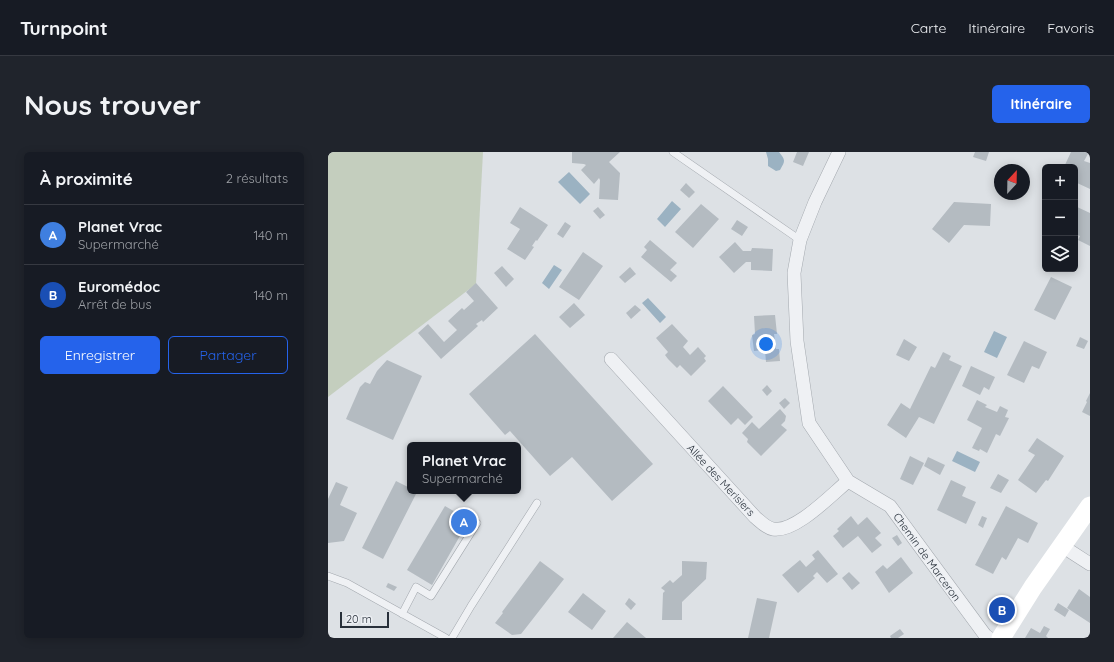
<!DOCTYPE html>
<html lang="fr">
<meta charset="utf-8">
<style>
body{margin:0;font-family:Quicksand,sans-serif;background:#20242c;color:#f1f3f6}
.controls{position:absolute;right:12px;top:12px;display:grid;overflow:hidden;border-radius:6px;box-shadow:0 2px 10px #0003}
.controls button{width:36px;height:36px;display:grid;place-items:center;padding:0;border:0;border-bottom:1px solid #363941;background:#171b24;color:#f1f3f6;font:20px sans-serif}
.compass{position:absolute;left:666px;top:12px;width:36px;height:36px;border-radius:50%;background:#171b24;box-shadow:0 2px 10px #0003;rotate:22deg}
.scale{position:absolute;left:12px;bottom:10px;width:49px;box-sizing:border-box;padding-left:4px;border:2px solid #28303a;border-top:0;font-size:11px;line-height:14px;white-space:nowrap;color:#28303a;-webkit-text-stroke:3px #eceff3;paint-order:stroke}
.you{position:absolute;left:438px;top:192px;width:14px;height:14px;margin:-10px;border:3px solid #fff;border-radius:50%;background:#1a73e8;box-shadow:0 0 0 6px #1a73e833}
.badge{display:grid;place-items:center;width:26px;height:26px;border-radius:50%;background:#2563eb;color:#fff;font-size:13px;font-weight:700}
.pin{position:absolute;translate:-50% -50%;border:2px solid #fff;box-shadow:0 1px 4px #0006}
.popup{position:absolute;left:79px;top:290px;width:114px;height:52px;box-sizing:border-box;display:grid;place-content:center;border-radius:6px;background:#171b24;filter:drop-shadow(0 1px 3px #0005);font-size:13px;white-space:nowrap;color:#9ea1a6}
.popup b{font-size:15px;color:#f1f3f6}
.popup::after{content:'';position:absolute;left:50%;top:100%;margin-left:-8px;border:8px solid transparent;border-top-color:#171b24}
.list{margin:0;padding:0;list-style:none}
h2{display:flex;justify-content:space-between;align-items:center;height:52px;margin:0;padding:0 16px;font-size:17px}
h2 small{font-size:13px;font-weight:400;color:#9ea1a6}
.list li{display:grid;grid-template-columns:26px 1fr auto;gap:12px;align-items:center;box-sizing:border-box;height:60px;padding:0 16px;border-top:1px solid #363941}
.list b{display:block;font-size:15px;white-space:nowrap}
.list p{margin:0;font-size:13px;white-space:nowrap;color:#9ea1a6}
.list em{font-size:13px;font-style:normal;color:#9ea1a6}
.actions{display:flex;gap:8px;padding:12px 16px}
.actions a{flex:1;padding:9px 0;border:1px solid #2563eb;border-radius:6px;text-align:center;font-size:14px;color:#2563eb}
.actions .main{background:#2563eb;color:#fff}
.icon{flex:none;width:22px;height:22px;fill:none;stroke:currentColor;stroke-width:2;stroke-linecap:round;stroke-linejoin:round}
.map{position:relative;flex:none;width:762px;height:486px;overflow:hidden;border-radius:6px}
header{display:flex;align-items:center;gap:24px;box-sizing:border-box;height:56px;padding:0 20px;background:#171b24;border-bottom:1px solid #363941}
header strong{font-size:19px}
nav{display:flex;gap:22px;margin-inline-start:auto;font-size:14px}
.intro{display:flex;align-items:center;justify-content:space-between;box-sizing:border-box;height:96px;padding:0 24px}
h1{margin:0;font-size:28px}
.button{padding:10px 18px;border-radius:6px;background:#2563eb;color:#fff;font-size:14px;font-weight:700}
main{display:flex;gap:24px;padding:0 24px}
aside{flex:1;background:#171b24;border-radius:6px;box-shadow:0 2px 10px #0003}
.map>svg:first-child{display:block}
</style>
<header>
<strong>Turnpoint</strong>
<nav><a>Carte</a><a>Itinéraire</a><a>Favoris</a></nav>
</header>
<div class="intro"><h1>Nous trouver</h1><a class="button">Itinéraire</a></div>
<main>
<aside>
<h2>À proximité<small>2 résultats</small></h2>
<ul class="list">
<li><span class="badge" style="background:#3f7fe0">A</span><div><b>Planet Vrac</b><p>Supermarché</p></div><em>140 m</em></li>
<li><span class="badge" style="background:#1a4fb4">B</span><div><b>Euromédoc</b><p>Arrêt de bus</p></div><em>140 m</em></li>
</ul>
<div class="actions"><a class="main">Enregistrer</a><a>Partager</a></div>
</aside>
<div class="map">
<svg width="762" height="486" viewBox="0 0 762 486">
<rect width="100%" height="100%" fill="#dde1e5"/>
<path fill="#c4cebe" d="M0,0H155L148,132L0,245Z"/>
<path fill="#9bb2c2" d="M438,0H451C457,8 458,8 452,18L448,19L440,14V7Z
M241,20L262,42L252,52L230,30Z
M344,49L353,57L337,75L329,67Z
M226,113L234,118L221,137L214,131Z
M320,146L338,165L332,171L314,151Z
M666,179L679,185L669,206L656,200Z
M629,299L652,310L647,320L624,309Z"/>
<path fill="#b4bbc1" d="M244,0H292L281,10L292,21L290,48L271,47L272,28L271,26L266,32L253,18L258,13L256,12L244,11Z
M469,0H481L475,14L465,10Z
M647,0H661L658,9L645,5Z
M743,0H761L756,9L762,11V37L747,30V15H736Z
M358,31L367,40L361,46L352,38Z
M626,50L663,52L662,74L636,73L621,91L604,77Z
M373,52L391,67L365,96L347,80Z
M747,54L762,61V94L750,88L752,84L747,82Z
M192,55L220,73L209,89L208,88L204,94L206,95L197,108L179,97L192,77L182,71Z
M270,55L277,63L272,67L265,59Z
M409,68L420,75L414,84L403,77Z
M237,70L243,74L235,86L229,82Z
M322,88L349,111L342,118L349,124L343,130L313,105L319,98L316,95Z
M407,90L415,99H423L424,96L445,97L444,119L423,118V110H418L406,121L391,105Z
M255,100L275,114L251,148L231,135Z
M174,114L186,127L178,135L166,121Z
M302,115L308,122L297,131L291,125Z
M723,125L744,135L727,168L706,158Z
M148,131L170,156L155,170L154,168L148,172L150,174L113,207L90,181L100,172L116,190L129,178L120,169L134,156L136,158L146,149L138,140Z
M246,151L257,163L242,176L231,165Z
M307,153L313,158L303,167L298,161Z
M447,163L449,182H446L448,197H451L452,209L438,210L437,198L426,199L424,183L427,182L426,164Z
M344,172L360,189L355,195L362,203L370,195L378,204L376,206L378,209L363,224L352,213L349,216L340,207L337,203L340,200L328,186Z
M207,182L325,312L284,349L244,305L222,324L182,279L177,283L141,242Z
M752,185L760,189L756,197L748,194Z
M576,187L589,195L585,202L572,195Z
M696,189L719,200L711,217L704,214L696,231L679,223Z
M572,195L585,202L581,209L568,203Z
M615,200L623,204L621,208L634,214L606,272L591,265L578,286L559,273L573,251L582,257L603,214L607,216Z
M59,208L94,224L65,288L18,267L32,235L37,230L42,232L49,219Z
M643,214L667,225L661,238L656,235L652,243L634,234Z
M439,233L444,239L439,244L434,238Z
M395,234L425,265L417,273L410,266L403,273L380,249Z
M762,241V264L754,260L759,250L758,249Z
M457,246L462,251L456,257L451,251Z
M649,248L659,253L657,255L669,260L672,254L680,258L677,265L681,266L672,284L668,282L659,301L652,297L651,299L644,296L654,276L639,268Z
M452,257L458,264L457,269L453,273L459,278L433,304L419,290L420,287L414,281L424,270L431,277Z
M709,286L736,304L720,329L718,328L708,341L690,328L707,303L700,299Z
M582,304L596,311L585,333L572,327Z
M600,305L617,313L612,323L596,314Z
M670,322L681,328L673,341L662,336Z
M623,328L638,335L634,344L648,350L638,372L609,358Z
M68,329L82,336V339L89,340L55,407L34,396Z
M8,330L20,335L12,353L29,361L16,389L0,391V347Z
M117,354L141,368L104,433L79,418Z
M678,354L710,371L700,391L690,386L678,408L674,405L665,422L647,413Z
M523,364L530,373L539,365L553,381L547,386L554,393L544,401L530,384L515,396L505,384L511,379L509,377Z
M654,364L659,366L655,376L650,373Z
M569,383L574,391L570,394L564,386Z
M490,398L510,422L499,431L489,420L485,424L487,426L470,441L454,423L472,408L478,415L487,407L484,403Z
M573,405L585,421L561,441L547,420L555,413L559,417Z
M212,409L236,427L197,477L193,482L184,483L167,471L175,461L174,460Z
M354,409L379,410L378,427L354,450V468H334L335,441L337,439L333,436L342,428L345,431L354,423Z
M521,420L532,431L524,438L514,426Z
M60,431L69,435L66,439L58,435Z
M751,437L762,445V471L739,456Z
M255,441L278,459L264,478L240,460Z
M301,446L308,452L303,458L297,452Z
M429,446L449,450L441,486H420Z
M730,451L741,458L737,465L726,458Z
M299,470L318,486H285Z
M716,474L722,477L718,484L720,486H697L703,476L712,481Z
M572,477L576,482L570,486H563L562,484Z"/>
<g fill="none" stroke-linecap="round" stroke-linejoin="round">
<g stroke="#a3a8ae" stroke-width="8">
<path id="lane" d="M345,0L472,88
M0,424L19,431L118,486
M74,462L88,435L103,444L149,371
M124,486L143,454L209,351"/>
</g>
<g stroke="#a3a8ae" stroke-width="14">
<path id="street" d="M511,0L487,50L472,88L466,121L469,189L481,271L520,329L562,354L657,483L661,486
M283,207L427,365C432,369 438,376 445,377C467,381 503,343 520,329
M734,394L762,412"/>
</g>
<use href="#lane" stroke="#eff1f4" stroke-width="7"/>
<use href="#street" stroke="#eff1f4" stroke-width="13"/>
<path stroke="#fff" stroke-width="19" d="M673,486L705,435L762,354"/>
</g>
<g text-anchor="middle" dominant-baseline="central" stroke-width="3" stroke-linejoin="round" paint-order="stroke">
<g font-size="11" fill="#28303a" stroke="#eceff3">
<text transform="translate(393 328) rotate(47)">Allée des Merisiers</text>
<text transform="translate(599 405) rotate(54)">Chemin de Marceron</text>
</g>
</g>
</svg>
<div class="controls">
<button>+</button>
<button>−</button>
<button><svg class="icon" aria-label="layers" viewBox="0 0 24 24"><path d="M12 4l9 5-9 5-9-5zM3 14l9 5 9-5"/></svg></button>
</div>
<svg class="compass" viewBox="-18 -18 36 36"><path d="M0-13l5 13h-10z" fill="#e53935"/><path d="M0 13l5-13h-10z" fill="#9ea1a6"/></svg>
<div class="scale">20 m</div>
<div class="you"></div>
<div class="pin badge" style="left:136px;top:370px;background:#3f7fe0">A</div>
<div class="popup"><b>Planet Vrac</b>Supermarché</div>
<div class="pin badge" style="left:674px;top:458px;background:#1a4fb4">B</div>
</div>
</main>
